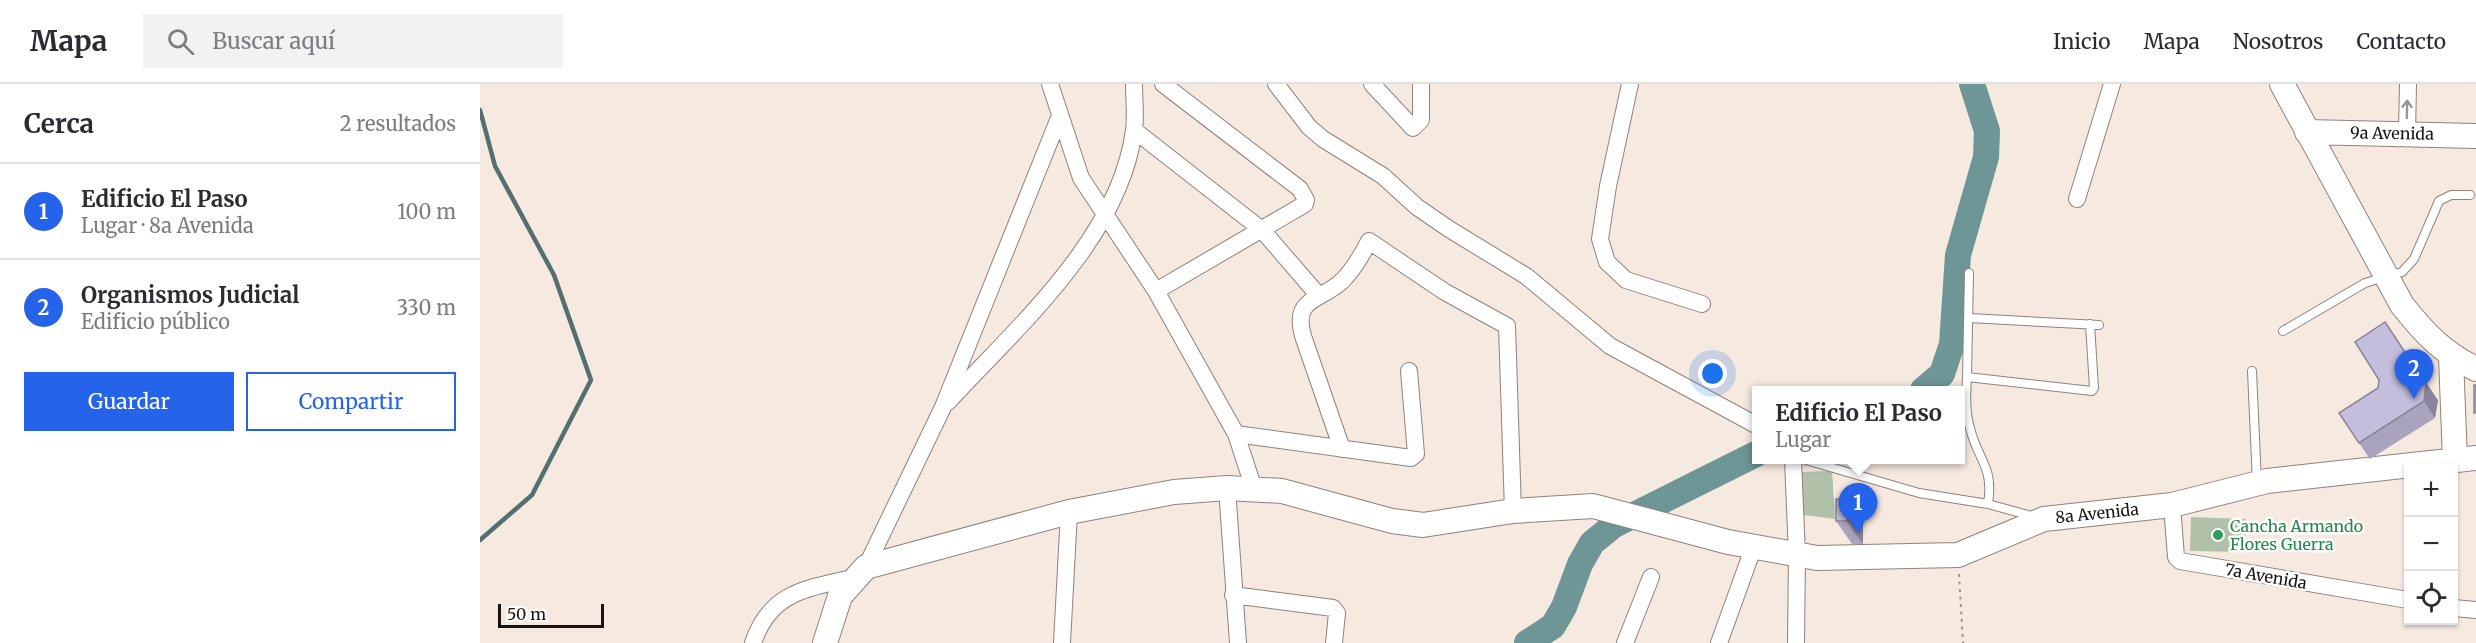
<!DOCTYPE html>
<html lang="es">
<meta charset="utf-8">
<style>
body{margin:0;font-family:Merriweather,serif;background:#f2f2f3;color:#2b2b33}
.controls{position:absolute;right:18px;bottom:18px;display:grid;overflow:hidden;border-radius:0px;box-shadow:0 2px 4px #0004}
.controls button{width:54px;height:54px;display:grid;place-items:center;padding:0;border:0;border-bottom:2px solid #e1e1e2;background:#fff;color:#2b2b33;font:30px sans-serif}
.scale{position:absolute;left:18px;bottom:15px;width:106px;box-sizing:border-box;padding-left:6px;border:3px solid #191512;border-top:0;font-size:16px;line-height:21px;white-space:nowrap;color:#191512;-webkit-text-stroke:4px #fff;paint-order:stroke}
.you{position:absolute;left:1233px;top:290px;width:21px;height:21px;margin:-15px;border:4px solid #fff;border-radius:50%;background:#1a73e8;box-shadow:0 0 0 9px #1a73e833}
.badge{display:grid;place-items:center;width:39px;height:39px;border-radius:50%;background:#2563eb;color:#fff;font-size:20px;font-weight:700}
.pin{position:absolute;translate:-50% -50px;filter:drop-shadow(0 2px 3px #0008)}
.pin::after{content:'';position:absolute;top:32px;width:21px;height:18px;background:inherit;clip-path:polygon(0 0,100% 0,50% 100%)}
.popup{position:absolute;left:1272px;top:302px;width:213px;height:78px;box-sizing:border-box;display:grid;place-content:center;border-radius:0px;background:#fff;filter:drop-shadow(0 2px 4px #0005);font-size:20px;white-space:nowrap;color:#7c7c81}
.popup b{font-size:22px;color:#2b2b33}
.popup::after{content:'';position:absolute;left:50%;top:100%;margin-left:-12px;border:12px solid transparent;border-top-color:#fff}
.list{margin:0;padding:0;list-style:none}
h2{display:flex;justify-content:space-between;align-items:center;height:78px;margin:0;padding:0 24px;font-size:26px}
h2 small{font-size:20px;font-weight:400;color:#7c7c81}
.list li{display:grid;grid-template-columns:39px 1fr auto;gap:18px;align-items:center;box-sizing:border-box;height:96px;padding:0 24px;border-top:2px solid #e1e1e2}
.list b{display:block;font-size:22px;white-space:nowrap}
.list p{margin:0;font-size:20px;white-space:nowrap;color:#7c7c81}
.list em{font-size:20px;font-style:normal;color:#7c7c81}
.actions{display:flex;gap:12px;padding:18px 24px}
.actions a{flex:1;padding:14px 0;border:2px solid #2563eb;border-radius:0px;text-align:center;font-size:21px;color:#2563eb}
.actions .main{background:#2563eb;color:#fff}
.icon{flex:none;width:33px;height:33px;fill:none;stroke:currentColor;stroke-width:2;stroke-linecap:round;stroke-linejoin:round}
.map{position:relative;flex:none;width:1996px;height:559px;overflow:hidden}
header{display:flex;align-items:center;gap:36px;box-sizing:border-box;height:84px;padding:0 30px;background:#fff;border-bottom:2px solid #e1e1e2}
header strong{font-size:28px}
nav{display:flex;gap:33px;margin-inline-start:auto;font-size:21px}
.search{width:420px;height:54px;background:#f2f2f3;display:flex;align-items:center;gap:15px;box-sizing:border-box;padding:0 21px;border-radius:0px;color:#7c7c81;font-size:22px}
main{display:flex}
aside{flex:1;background:#fff}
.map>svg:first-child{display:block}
</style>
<header>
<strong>Mapa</strong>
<div class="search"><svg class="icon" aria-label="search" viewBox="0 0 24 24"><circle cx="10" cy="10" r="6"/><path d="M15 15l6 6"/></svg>Buscar aquí</div>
<nav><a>Inicio</a><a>Mapa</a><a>Nosotros</a><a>Contacto</a></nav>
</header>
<main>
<aside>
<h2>Cerca<small>2 resultados</small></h2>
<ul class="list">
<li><span class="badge">1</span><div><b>Edificio El Paso</b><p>Lugar · 8a Avenida</p></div><em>100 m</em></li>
<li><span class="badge">2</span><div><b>Organismos Judicial</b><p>Edificio público</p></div><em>330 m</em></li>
</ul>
<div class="actions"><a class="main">Guardar</a><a>Compartir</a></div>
</aside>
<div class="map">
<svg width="1996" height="559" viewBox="0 0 1996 559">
<rect width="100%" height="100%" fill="#f6e9e0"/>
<path fill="#b1c0a9" d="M1352,387L1355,435L1323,431L1320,388Z
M1711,433L1766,435L1765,468L1710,467Z"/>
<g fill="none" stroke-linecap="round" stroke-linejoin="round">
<path stroke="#546f6e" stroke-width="4.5" d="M0,26L15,82L74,191L111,296L52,411L0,456"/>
<path stroke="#6e9696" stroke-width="26" d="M1443,306L1462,290L1472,260L1478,171L1506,73L1507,47L1492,0
M1047,559L1073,542L1084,523L1100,480L1112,459L1134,441L1276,370"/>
<g stroke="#8e837b" stroke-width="10">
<path id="lane" d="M1489,234L1619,241
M1803,247L1885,199L1922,188L1934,175L1959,117L1971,111H1990
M1772,287L1777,399
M1487,293L1489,189
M1326,376L1439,409L1508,420L1555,433
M1508,420C1514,382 1498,377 1490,344C1485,328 1486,309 1487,293L1612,307L1614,304L1610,240"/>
</g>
<g stroke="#8e837b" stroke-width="18">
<path id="street" d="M570,0L601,94L676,207L756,350L774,405
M796,0L829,43L843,55L903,92L937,123L969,145L1046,192L1130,262L1276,341
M892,0L933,44L941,36V0
M1150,0L1128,102L1120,155L1127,178L1146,196L1222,220
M654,46L782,146L839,212
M1927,50L1928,0
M1597,115L1632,0
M676,207L825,120L826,116L820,105L683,0
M468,318C538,242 640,154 654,46C656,31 654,15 654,0
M756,350L931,374L936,370L929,287
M862,365L823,252C812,213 841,217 862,197C874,185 882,171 889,157L965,208L1027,242L1033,427
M1313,376L1317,471L1316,559
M747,404L758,559
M1692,421L1696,473L1700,477L1928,516
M386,483L463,323L579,34
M753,511L853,524L857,529L854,559
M1974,524L1996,526
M273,559C291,506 328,505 376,493
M582,559L589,428
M1145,559L1171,493
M1239,559L1274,462"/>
</g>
<g stroke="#8e837b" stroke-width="26">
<path id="secondary" d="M1802,0L1922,221C1945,250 1963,269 1996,285
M1827,48L1996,52
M1971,273L1975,376
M345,559L360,512L386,483L589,428L694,408L747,404L802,407L912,437L943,441L1033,427L1113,422L1248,458L1337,474L1478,471L1564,435L1692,421L1787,397L1996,374"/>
</g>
<path stroke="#9f968f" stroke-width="2" stroke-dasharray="3 4.5" stroke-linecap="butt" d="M1479,490L1483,559"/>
<use href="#lane" stroke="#fff" stroke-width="8"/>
<use href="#street" stroke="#fff" stroke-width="16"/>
<use href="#secondary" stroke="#fff" stroke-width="24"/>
</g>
<path fill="#a9a3bd" d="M1898,304L1958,316L1955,334L1890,375L1879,359Z
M1367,415L1383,438V460H1372L1356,437Z"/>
<path fill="#89849a" d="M1905,238L1958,316L1955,334L1944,317Z
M1367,415L1383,438V460L1367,437Z"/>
<path fill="#c4bddc" stroke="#89849a" stroke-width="1.5" d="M1905,238L1946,300L1944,317L1879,359L1859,329L1898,304L1899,296L1875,258Z
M1994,301H1996V329H1994Z
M1356,415H1367V437H1356Z"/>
<defs><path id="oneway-shaft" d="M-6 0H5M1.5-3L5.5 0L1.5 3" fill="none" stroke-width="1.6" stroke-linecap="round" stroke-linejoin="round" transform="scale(1.5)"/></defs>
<use stroke="#989694" href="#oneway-shaft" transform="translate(1927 25) rotate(-89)"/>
<circle fill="#2e9e5b" stroke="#fff" stroke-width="2" cx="1738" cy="451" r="6"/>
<g text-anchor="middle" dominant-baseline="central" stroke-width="5" stroke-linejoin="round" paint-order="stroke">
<g font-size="16" fill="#191512" stroke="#fff">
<text transform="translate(1912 49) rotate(1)">9a Avenida</text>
<text transform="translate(1617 429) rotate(-6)">8a Avenida</text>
<text transform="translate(1786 492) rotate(10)">7a Avenida</text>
</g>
<g font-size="16" fill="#27864d" stroke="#fff" text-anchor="start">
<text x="1750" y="442">Cancha Armando<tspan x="1750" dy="18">Flores Guerra</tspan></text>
</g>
</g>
</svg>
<div class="controls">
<button>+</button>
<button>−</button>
<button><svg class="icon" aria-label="locate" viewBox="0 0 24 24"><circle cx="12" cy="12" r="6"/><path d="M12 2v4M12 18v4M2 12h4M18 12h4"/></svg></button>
</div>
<div class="scale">50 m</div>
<div class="you"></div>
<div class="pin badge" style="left:1378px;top:449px">1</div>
<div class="popup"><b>Edificio El Paso</b>Lugar</div>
<div class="pin badge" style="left:1934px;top:315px">2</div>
</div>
</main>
